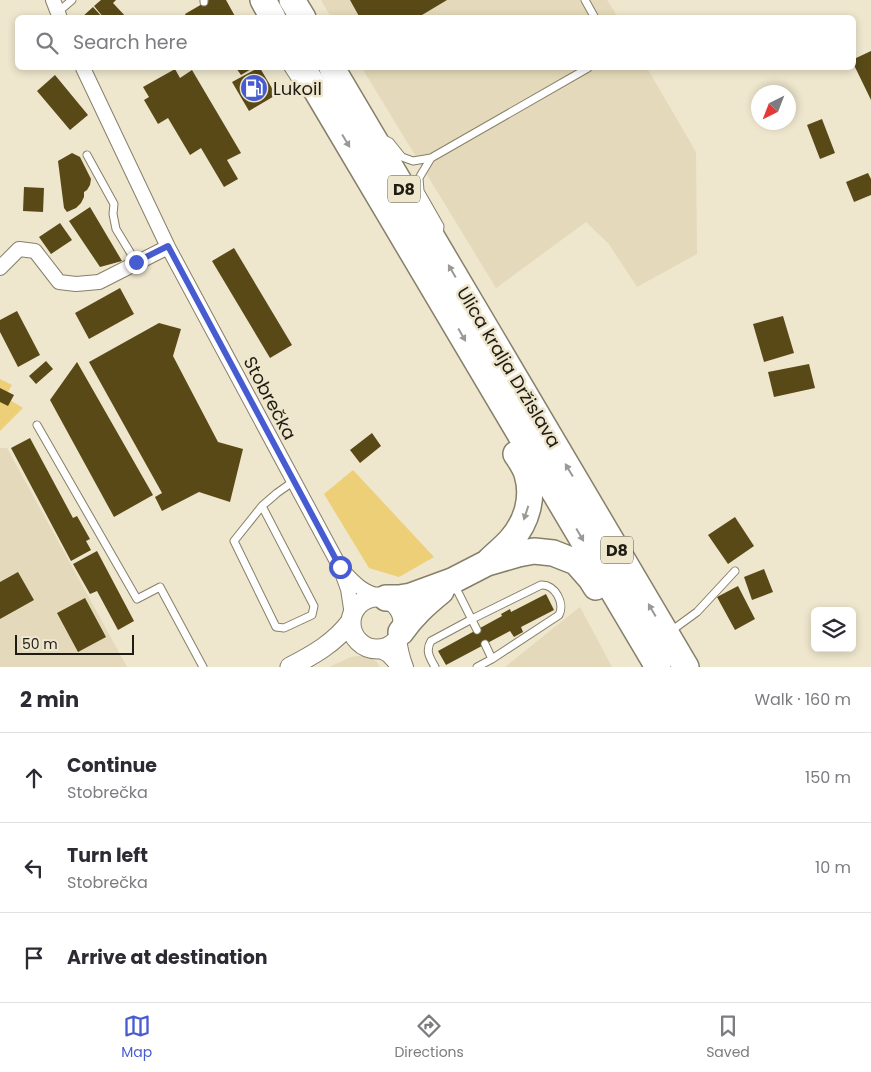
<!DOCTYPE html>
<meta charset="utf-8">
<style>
body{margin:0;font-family:Poppins,sans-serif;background:#f2f2f3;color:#2b2b33}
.controls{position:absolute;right:15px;bottom:15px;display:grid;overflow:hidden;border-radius:8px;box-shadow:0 2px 8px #0003}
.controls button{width:45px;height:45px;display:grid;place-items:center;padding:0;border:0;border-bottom:1px solid #e1e1e2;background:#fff;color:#2b2b33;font:25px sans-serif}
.compass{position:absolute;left:751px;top:85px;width:45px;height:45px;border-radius:50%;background:#fff;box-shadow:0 2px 8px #0003;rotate:222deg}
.scale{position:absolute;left:15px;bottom:12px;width:119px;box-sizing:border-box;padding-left:5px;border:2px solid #1f1c13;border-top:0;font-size:14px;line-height:18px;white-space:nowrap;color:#1f1c13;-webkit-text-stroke:4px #eee6cd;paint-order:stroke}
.stop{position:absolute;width:15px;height:15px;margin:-11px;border:4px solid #485cd1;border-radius:50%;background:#fff}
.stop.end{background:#485cd1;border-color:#fff;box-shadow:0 1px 5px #0008}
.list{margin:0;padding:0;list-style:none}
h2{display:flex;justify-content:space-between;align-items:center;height:65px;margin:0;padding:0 20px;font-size:21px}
h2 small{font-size:16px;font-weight:400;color:#7c7c81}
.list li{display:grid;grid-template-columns:32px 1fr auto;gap:15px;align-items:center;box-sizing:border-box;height:90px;padding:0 20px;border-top:1px solid #e1e1e2}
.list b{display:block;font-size:19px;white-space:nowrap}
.list p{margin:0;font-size:16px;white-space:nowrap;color:#7c7c81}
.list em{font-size:16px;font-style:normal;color:#7c7c81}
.icon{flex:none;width:28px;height:28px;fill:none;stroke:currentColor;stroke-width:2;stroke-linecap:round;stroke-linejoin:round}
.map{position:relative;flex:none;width:871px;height:667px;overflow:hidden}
.search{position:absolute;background:#fff;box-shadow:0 2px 8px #0003;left:15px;right:15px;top:15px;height:55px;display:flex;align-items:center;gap:12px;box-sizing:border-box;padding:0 18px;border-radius:8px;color:#7c7c81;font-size:19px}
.sheet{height:335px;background:#fff}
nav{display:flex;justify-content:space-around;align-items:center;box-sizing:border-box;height:70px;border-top:1px solid #e1e1e2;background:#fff;font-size:14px;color:#7c7c81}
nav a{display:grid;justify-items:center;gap:2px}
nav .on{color:#485cd1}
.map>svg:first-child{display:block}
</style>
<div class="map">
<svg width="871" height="667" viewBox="0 0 871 667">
<rect width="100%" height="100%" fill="#eee6cd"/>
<path fill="#e4d9ba" d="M321,0H607L618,17H331Z
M362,68H647L696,152L697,254L637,287L609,244L586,222L496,288Z
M0,448H7L127,667H0Z
M580,607L612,667H505Z
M365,655L377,662L380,667H329L351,657Z"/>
<path fill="#eccf77" d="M0,379L12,385L5,397L23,408L0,431Z
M353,470L434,557L399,577L369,568L324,494Z"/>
<path fill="#584917" d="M101,0H116L113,3L127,18H104L94,6Z
M209,0H226L236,18H187L185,14Z
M350,0H447L417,18H360Z
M93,7L103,18H81Z
M871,51V100L854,65V59Z
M236,68H253L241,75Z
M258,68H260L276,95L249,111L232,82Z
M175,69L180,78L192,70L241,153L227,160L238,179L224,187L201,148L190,155L168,118L158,124L144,100L149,97L143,87Z
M55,75L88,115L70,130L37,91Z
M822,119L835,153L820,159L807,125Z
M72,153L80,157L91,179L90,185L87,190L84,192V197L81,203L76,208L67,212L64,208L58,161Z
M868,173L871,179V195L854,202L846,182Z
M24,187L44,188L43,212L23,211Z
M90,207L122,261L100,267L69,221Z
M60,223L72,240L51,254L39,237Z
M234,248L292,345L270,358L212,261Z
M120,288L134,314L89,339L75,313Z
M17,311L40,355L18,367L0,332V320Z
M783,316L794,353L764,362L753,324Z
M159,323L181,329L173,356L218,442L243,449L230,502L199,492L162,511L155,497L162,493L89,362Z
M46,361L53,369L36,384L29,376Z
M77,362L153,495L114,517L50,400Z
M809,364L815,388L774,397L768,372Z
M0,388L14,395L8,406L0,402Z
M372,433L381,446L360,463L350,450Z
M30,438L73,518L77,516L90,539L86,541L91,550L71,561L11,448Z
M735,517L754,546L728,564L708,535Z
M97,551L134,621L118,630L97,591L90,594L73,564Z
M764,569L773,592L752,600L744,577Z
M18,572L34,600L0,619V582Z
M738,586L755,619L735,630L717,597Z
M546,594L554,610L521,627L523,632L514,637L510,631L446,665L438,651L502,616L501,614L510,609L511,612Z
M85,598L106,637L78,652L57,613Z"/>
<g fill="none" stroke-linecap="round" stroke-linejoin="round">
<g stroke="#867f69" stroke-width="9">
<path id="lane" d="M585,0L595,18
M204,2V0
M58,12L72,0
M288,68L301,88
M382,138L390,142L402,157L413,161L431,158L588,68
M87,155L114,204L113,214L116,229L136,262
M431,158L419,178L420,191L440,226L439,236
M37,425L137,599L160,587L203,667
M262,506L314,606L312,615L284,628L276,627L234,541L262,506L277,493L294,481
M454,584L477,630
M671,631L697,612L735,571
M485,644L492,659
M435,667C430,658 425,651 431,641L472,619L541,585C555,584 565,603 559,615L492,659L477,667"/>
</g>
<g stroke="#867f69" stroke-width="16">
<path id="street" d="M53,0L60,18
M83,68L168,247L340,567L348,589L352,615
M0,268L19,249L35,251L59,282L76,284L99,282L168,247
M344,572C355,584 363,592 379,596
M399,637C400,648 402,657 406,667
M377,649L388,655L399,667"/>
</g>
<g stroke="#867f69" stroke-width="21">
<path id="secondary" d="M351 623a26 26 0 1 1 52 0a26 26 0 1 1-52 0Z
M290,667C313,655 335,643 351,621"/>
</g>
<g stroke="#867f69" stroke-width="28">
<path id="highway" d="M263,0L273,18
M292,0L303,18
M303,68L658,667
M332,68L686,667
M489,561C496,554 505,547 511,540C527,522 534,497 527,474C525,467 520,460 516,454
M386,598H399L411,596L452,581L487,563L518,554L534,551L553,553L576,562L591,579L596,587
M401,632C413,615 424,605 441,591"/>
</g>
<use href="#lane" stroke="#fff" stroke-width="7"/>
<use href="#street" stroke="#fff" stroke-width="14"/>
<use href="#secondary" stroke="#fff" stroke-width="19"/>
<use href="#highway" stroke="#fff" stroke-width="25"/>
</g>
<defs><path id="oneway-solid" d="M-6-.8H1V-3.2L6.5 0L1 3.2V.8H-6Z" transform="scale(1.25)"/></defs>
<g fill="#9a9995">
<use href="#oneway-solid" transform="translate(346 141) rotate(59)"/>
<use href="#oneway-solid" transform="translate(452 271) rotate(-120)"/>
<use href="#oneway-solid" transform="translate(462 335) rotate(60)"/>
<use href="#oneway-solid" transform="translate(569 470) rotate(-121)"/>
<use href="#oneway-solid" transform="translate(526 513) rotate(108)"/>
<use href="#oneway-solid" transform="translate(580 535) rotate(60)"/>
<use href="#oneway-solid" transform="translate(652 610) rotate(-120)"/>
</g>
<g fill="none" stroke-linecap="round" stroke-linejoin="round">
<path stroke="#485cd1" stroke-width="6" d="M136,262L168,246L340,567"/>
</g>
<defs>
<g id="fuel-disc" transform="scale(1.4375)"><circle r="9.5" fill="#485cd1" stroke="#eee6cd"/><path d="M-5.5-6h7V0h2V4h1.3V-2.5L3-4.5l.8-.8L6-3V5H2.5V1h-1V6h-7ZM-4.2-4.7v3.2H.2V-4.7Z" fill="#fff"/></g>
</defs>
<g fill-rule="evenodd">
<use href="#fuel-disc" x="254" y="88"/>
</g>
<g text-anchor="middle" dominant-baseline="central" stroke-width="5" stroke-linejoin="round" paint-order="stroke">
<g fill="#eee6cd" stroke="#5d594b" stroke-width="1">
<rect x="388" y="175.5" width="32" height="27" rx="4"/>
<rect x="601" y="536.5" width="32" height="27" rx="4"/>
</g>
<g font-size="16" font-weight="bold" fill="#1f1c13">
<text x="404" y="189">D8</text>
<text x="617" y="550">D8</text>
</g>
<g font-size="18" fill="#1f1c13" stroke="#eee6cd" text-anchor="start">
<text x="273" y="88">Lukoil</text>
</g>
<g font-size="18" fill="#1f1c13" stroke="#eee6cd">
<text transform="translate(509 367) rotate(59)">Ulica kralja Držislava</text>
<text transform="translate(270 398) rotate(62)">Stobrečka</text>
</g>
</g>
</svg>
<div class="controls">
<button><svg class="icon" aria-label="layers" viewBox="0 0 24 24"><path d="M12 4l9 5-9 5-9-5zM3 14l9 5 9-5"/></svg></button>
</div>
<svg class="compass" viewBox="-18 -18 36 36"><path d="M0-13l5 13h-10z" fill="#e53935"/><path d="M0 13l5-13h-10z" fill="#7c7c81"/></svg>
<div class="scale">50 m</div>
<div class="stop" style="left:340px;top:567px"></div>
<div class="stop end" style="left:136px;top:262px"></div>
<div class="search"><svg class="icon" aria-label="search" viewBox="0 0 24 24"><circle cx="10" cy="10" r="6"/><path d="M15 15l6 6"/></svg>Search here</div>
</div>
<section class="sheet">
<h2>2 min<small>Walk · 160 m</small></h2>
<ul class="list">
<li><svg class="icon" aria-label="ahead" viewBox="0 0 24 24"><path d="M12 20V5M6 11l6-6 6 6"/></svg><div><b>Continue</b><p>Stobrečka</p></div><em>150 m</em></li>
<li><svg class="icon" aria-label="left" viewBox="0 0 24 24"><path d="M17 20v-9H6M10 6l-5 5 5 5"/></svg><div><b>Turn left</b><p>Stobrečka</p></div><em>10 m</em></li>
<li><svg class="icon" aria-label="arrive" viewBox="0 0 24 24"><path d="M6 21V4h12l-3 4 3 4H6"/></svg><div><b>Arrive at destination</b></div></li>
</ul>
</section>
<nav>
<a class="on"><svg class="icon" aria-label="map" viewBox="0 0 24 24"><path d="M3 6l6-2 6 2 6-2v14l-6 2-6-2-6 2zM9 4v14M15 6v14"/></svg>Map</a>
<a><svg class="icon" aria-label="directions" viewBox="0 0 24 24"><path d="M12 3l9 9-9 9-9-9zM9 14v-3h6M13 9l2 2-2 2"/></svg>Directions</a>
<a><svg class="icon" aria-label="saved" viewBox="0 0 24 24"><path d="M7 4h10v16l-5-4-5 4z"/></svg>Saved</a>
</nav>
